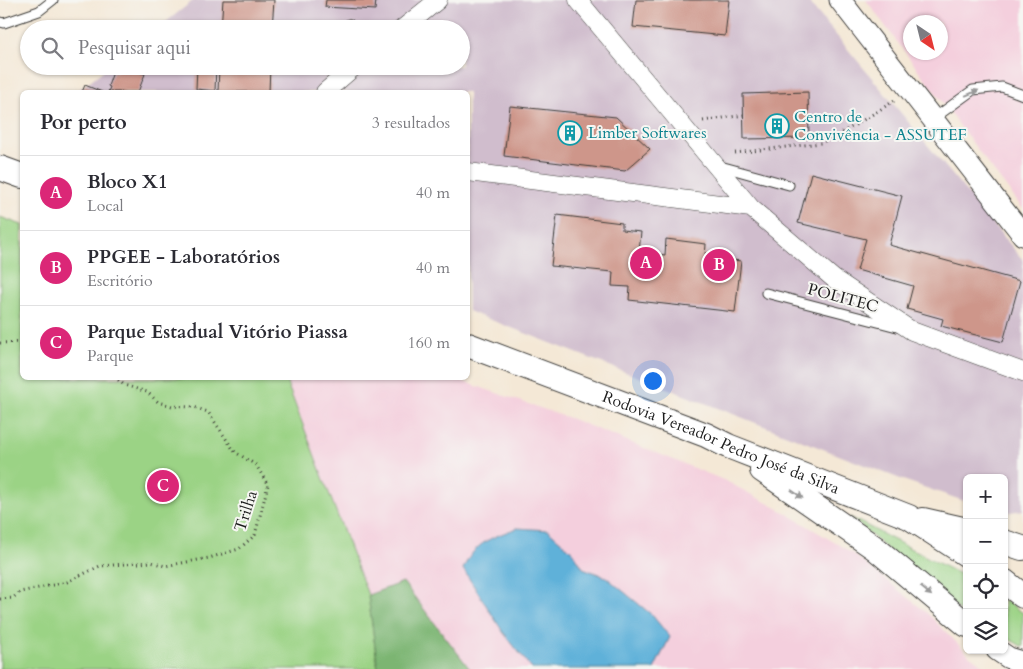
<!DOCTYPE html>
<html lang="pt">
<meta charset="utf-8">
<style>
body{margin:0;font-family:Cardo,serif;background:#f7f7f7;color:#2b2b33}
.controls{position:absolute;right:15px;bottom:15px;display:grid;overflow:hidden;border-radius:8px;box-shadow:0 1px 4px #0004}
.controls button{width:45px;height:45px;display:grid;place-items:center;padding:0;border:0;border-bottom:1px solid #e1e1e2;background:#fff;color:#2b2b33;font:25px sans-serif}
.compass{position:absolute;left:903px;top:15px;width:45px;height:45px;border-radius:50%;background:#fff;box-shadow:0 1px 4px #0004;rotate:145deg}
.you{position:absolute;left:652px;top:380px;width:18px;height:18px;margin:-12px;border:4px solid #fff;border-radius:50%;background:#1a73e8;box-shadow:0 0 0 8px #1a73e833}
.badge{display:grid;place-items:center;width:32px;height:32px;border-radius:50%;background:#db2777;color:#fff;font-size:16px;font-weight:700}
.pin{position:absolute;translate:-50% -50%;border:2px solid #fff;box-shadow:0 1px 5px #0006}
.list{margin:0;padding:0;list-style:none}
h2{display:flex;justify-content:space-between;align-items:center;height:65px;margin:0;padding:0 20px;font-size:21px}
h2 small{font-size:16px;font-weight:400;color:#7c7c81}
.list li{display:grid;grid-template-columns:32px 1fr auto;gap:15px;align-items:center;box-sizing:border-box;height:75px;padding:0 20px;border-top:1px solid #e1e1e2}
.list b{display:block;font-size:19px;white-space:nowrap}
.list p{margin:0;font-size:16px;white-space:nowrap;color:#7c7c81}
.list em{font-size:16px;font-style:normal;color:#7c7c81}
.icon{flex:none;width:28px;height:28px;fill:none;stroke:currentColor;stroke-width:2;stroke-linecap:round;stroke-linejoin:round}
.map{position:relative;flex:none;width:1023px;height:669px;overflow:hidden}
.search{position:absolute;background:#fff;box-shadow:0 1px 4px #0004;left:20px;top:20px;width:450px;height:55px;display:flex;align-items:center;gap:12px;box-sizing:border-box;padding:0 18px;border-radius:28px;color:#7c7c81;font-size:19px}
.panel{position:absolute;background:#fff;box-shadow:0 1px 4px #0004;left:20px;top:90px;width:450px;height:290px;border-radius:8px}
.map>svg:first-child{display:block}
</style>
<div class="map">
<svg width="1023" height="669" viewBox="0 0 1023 669">
<rect width="100%" height="100%" fill="#f6f6f2"/>
<filter id="ink" filterUnits="userSpaceOnUse"><feTurbulence type="fractalNoise" baseFrequency=".02" numOctaves="2"/><feDisplacementMap in="SourceGraphic" scale="10" xChannelSelector="R" yChannelSelector="G"/><feConvolveMatrix kernelMatrix="1 2 1 2 8 2 1 2 1" color-interpolation-filters="sRGB"/></filter>
<filter id="wash" filterUnits="userSpaceOnUse"><feTurbulence type="fractalNoise" baseFrequency=".0096" numOctaves="4" result="noise"/><feDisplacementMap in="SourceGraphic" scale="20" xChannelSelector="R" yChannelSelector="G"/><feGaussianBlur stdDeviation="1.12" result="paint"/><feColorMatrix in="noise" values="0 0 0 0 0 0 0 0 0 0 0 0 0 0 0 0 0 1.4 0 .05"/><feComposite in="paint" operator="in"/></filter>
<g filter="url(#wash)">
<rect width="100%" height="100%" fill="#f4e8d6"/>
<path fill="#f4cfdd" fill-rule="evenodd" d="M866,0H1023V209L983,157ZM910,22H940V52H910Z
M285,378H453L572,419L726,481L786,513L852,553L926,612L970,656L988,669H470L403,582L368,595Z"/>
<path fill="#d0bdcd" d="M194,0H807L1023,260V510L1004,513V478H967V502L903,480L468,311V92H76L109,66H461V29H157Z"/>
<path fill="#9bd385" stroke="#5c7850" d="M0,217L22,225V378H285L368,595L378,669H0Z
M850,517L967,578V595L962,613Z
M1004,599L1023,613V647L1004,636Z"/>
<path fill="#7cb572" stroke="#4c6847" d="M403,582L470,669H378L368,595Z"/>
<path fill="#5eb1d9" stroke="#3d667a" d="M517,528L548,530L573,552L583,568L606,577L652,615L670,637L654,669H532L503,632L463,569C475,542 491,538 517,528Z"/>
<g id="blocks">
<path fill="#ce968a" d="M223,0H274L272,29H221Z
M326,0H376L375,10L325,7Z
M636,0H729L725,36L633,27Z
M118,66L145,74L138,92H108L110,87L108,86L113,72L116,73Z
M197,66H216L215,91L196,89Z
M219,66H270L269,92H218Z
M85,85L102,92H82Z
M808,92L809,138L744,139L743,94Z
M510,106L616,117L650,149L625,171L504,156Z
M811,173L902,196L889,245L1020,281L1003,342L941,326L943,319L907,309L913,286L857,270L866,239L798,223Z
M557,215L622,223V230L641,232L639,252L665,255L666,239L706,244L705,257L741,261L735,312L629,300L630,287L612,286L613,272L551,266Z"/>
</g>
</g>
<g filter="url(#ink)">
<use href="#blocks" fill-opacity="0" stroke="#3c3b38" stroke-width="1"/>
<g fill="none" stroke-linecap="round" stroke-linejoin="round">
<g stroke="#3c3b38" stroke-width="11">
<path id="service" d="M0,22L4,23L39,11L53,0
M348,29L349,24
M933,119L973,90L1002,87L1023,95
M720,166L789,185
M766,293L897,327"/>
</g>
<g stroke="#3c3b38" stroke-width="19">
<path id="minor" d="M578,0L751,208L834,279L912,331L1023,372
M402,29L438,0
M325,92L355,66
M468,172L751,208"/>
</g>
<g stroke="#3c3b38" stroke-width="23">
<path id="tertiary" d="M840,0L1023,235
M997,650L1009,658L1023,662"/>
</g>
<g stroke="#3c3b38" stroke-width="26">
<g id="secondary">
<path d="M0,168L22,176"/>
<path id="s1" d="M468,345L706,435L728,446L909,517L967,555"/>
<path d="M762,470L875,548L967,625"/>
<path d="M923,520L967,530"/>
<path d="M1004,542L1022,548"/>
<path d="M1004,581L1023,596"/>
</g>
</g>
<path stroke="#3c3b38" stroke-width="3" stroke-dasharray="1 4" stroke-linecap="butt" d="M703,121L744,115
M735,153L821,143L852,127L894,101
M0,343L22,342
M0,599L13,598L20,592L67,582L100,566L151,562L165,566L209,558L239,549L255,535L268,485L256,465L235,452L208,412L194,407L172,406L158,402L147,392L124,385L116,378"/>
<use href="#service" stroke="#fff" stroke-width="9"/>
<use href="#minor" stroke="#fff" stroke-width="18"/>
<use href="#tertiary" stroke="#fff" stroke-width="21"/>
<use href="#secondary" stroke="#fff" stroke-width="24"/>
</g>
<defs><path id="oneway-solid" d="M-6-.8H1V-3.2L6.5 0L1 3.2V.8H-6Z" transform="scale(1.25)"/></defs>
<g fill="#999">
<use href="#oneway-solid" transform="translate(972 93) rotate(-23)"/>
<use href="#oneway-solid" transform="translate(797 494) rotate(35)"/>
<use href="#oneway-solid" transform="translate(926 591) rotate(40)"/>
</g>
</g>
<defs>
<g id="building-ring" transform="scale(1.25)"><circle r="9.5" fill="#f6f6f2" stroke="#0f9aa8" stroke-width="1.5"/><path d="M-4-6H4V6H1V3H-1V6H-4ZM-2.5-4.3h1.7v1.8h-1.7ZM.8-4.3h1.7v1.8H.8ZM-2.5-1h1.7V.8h-1.7ZM.8-1h1.7V.8H.8Z" fill="#0f9aa8"/></g>
</defs>
<g fill-rule="evenodd">
<use href="#building-ring" x="777" y="126"/>
<use href="#building-ring" x="570" y="133"/>
</g>
<g text-anchor="middle" dominant-baseline="central" stroke-width="4" stroke-linejoin="round" paint-order="stroke">
<g font-size="16" fill="#0d838f" stroke="#f6f6f2" text-anchor="start">
<text x="794" y="117">Centro de<tspan x="794" dy="18">Convivência - ASSUTEF</tspan></text>
<text x="588" y="133">Limber Softwares</text>
</g>
<g font-size="16" fill="#1c1c1c" stroke="#f6f6f2">
<text transform="translate(843 298) rotate(15)">POLITEC</text>
<text stroke="none"><textPath href="#s1" startOffset="271">Rodovia Vereador Pedro José da Silva</textPath></text>
<text transform="translate(246 511) rotate(-72)">Trilha</text>
</g>
</g>
</svg>
<div class="controls">
<button>+</button>
<button>−</button>
<button><svg class="icon" aria-label="locate" viewBox="0 0 24 24"><circle cx="12" cy="12" r="6"/><path d="M12 2v4M12 18v4M2 12h4M18 12h4"/></svg></button>
<button><svg class="icon" aria-label="layers" viewBox="0 0 24 24"><path d="M12 4l9 5-9 5-9-5zM3 14l9 5 9-5"/></svg></button>
</div>
<svg class="compass" viewBox="-18 -18 36 36"><path d="M0-13l5 13h-10z" fill="#e53935"/><path d="M0 13l5-13h-10z" fill="#7c7c81"/></svg>
<div class="you"></div>
<div class="pin badge" style="left:646px;top:263px">A</div>
<div class="pin badge" style="left:719px;top:265px">B</div>
<div class="pin badge" style="left:163px;top:486px">C</div>
<div class="search"><svg class="icon" aria-label="search" viewBox="0 0 24 24"><circle cx="10" cy="10" r="6"/><path d="M15 15l6 6"/></svg>Pesquisar aqui</div>
<section class="panel">
<h2>Por perto<small>3 resultados</small></h2>
<ul class="list">
<li><span class="badge">A</span><div><b>Bloco X1</b><p>Local</p></div><em>40 m</em></li>
<li><span class="badge">B</span><div><b>PPGEE - Laboratórios</b><p>Escritório</p></div><em>40 m</em></li>
<li><span class="badge">C</span><div><b>Parque Estadual Vitório Piassa</b><p>Parque</p></div><em>160 m</em></li>
</ul>
</section>
</div>
